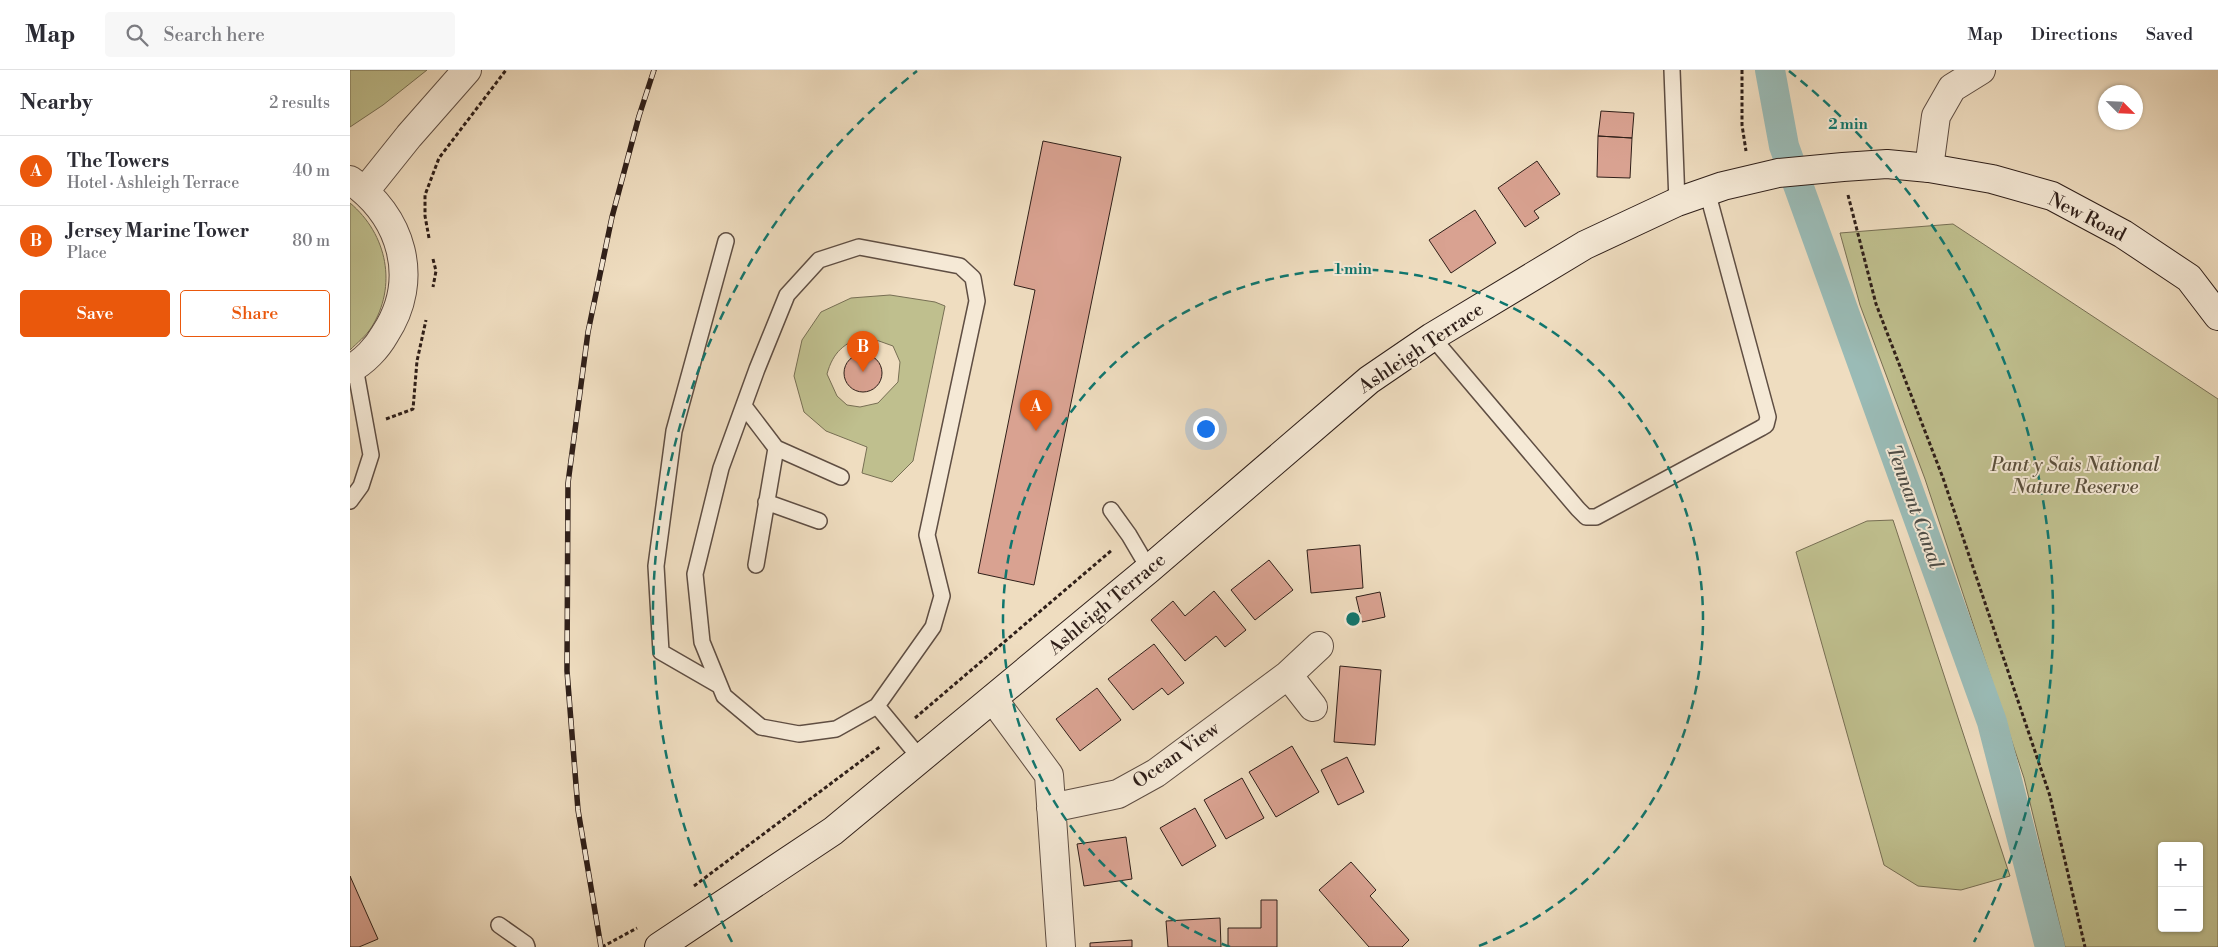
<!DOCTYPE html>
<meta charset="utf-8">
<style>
body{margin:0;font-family:"Libre Bodoni",serif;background:#f7f7f7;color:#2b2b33}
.controls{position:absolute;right:15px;bottom:15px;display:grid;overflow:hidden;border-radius:5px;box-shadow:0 1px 4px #0004}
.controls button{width:45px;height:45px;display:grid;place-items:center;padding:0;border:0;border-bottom:1px solid #e1e1e2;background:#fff;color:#2b2b33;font:25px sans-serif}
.compass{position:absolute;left:1748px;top:15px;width:45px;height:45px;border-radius:50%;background:#fff;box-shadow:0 1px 4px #0004;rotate:114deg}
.you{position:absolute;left:855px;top:358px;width:18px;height:18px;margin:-12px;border:4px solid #fff;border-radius:50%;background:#1a73e8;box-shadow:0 0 0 8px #1a73e833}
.badge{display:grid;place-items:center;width:32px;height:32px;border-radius:50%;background:#ea580c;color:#fff;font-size:16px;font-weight:700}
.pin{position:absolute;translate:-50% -41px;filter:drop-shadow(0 1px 2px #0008)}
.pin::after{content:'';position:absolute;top:26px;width:18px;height:15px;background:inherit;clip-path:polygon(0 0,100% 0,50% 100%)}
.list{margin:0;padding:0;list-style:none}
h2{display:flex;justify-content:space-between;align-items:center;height:65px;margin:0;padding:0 20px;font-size:21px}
h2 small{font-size:16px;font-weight:400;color:#7c7c81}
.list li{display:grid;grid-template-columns:32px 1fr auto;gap:15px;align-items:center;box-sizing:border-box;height:70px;padding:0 20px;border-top:1px solid #e1e1e2}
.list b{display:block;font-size:19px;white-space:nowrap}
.list p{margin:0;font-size:16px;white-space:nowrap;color:#7c7c81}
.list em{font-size:16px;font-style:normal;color:#7c7c81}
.actions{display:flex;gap:10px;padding:15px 20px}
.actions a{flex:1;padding:11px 0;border:1px solid #ea580c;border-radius:5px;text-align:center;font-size:18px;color:#ea580c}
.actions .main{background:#ea580c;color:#fff}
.icon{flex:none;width:28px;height:28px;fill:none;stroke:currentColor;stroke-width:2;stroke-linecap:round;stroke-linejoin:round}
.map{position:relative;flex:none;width:1868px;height:877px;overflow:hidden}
header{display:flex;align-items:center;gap:30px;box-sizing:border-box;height:70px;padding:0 25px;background:#fff;border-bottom:1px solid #e1e1e2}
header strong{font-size:24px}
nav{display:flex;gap:28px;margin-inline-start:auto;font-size:18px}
.search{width:350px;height:45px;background:#f7f7f7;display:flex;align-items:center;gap:12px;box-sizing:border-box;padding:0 18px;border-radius:5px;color:#7c7c81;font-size:19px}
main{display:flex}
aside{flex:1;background:#fff}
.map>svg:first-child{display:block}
</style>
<header>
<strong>Map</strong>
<div class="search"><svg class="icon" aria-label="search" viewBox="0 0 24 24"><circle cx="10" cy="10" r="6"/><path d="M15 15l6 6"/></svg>Search here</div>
<nav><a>Map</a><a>Directions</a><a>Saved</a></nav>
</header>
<main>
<aside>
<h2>Nearby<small>2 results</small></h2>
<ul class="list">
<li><span class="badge">A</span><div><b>The Towers</b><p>Hotel · Ashleigh Terrace</p></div><em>40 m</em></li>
<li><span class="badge">B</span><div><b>Jersey Marine Tower</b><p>Place</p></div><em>80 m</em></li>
</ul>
<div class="actions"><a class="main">Save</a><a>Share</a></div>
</aside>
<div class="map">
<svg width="1868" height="877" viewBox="0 0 1868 877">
<rect width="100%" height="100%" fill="#efddc0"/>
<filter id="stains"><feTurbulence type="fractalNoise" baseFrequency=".004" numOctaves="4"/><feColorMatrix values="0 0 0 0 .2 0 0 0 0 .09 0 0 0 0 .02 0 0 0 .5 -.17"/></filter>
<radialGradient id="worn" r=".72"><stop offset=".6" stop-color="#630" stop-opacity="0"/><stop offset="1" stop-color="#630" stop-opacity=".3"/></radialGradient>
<path fill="#bfbf8e" stroke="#776f54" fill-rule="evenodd" d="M0,0H77L33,35L0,57Z
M0,133C37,164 48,216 21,258C16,266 7,273 0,280Z
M1603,154L1868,329V877H1715L1674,708L1575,409L1510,235L1490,163ZM1812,776H1849V858H1812Z
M540,225L585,232L595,236L563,391L542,412L512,403L517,377L476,361L454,342L444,306L452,270L471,242L501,228ZM515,266L543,276L550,292L548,312L528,333L510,337L497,335L487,326L477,304C483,282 494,273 515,266Z
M1543,450L1660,806L1611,820L1568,816L1534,795L1446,482L1517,451Z"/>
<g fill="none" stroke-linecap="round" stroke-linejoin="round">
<path stroke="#9abbb6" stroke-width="30" d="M1420,0L1434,76L1642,652L1700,877"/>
</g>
<path fill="#d9a291" stroke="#2f1f19" d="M1251,41L1284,43L1282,68L1248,66Z
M1248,66L1282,68L1280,108L1247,107Z
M693,71L771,87L684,515L628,503L685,220L664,215Z
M1187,91L1210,124L1184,141L1189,148L1175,157L1148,118Z
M1125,140L1146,173L1101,203L1079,170Z
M494 303a19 19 0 1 1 38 0a19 19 0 1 1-38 0Z
M1010,475L1013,518L961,523L957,480Z
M919,490L943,520L905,550L881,520Z
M864,521L896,560L875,577L866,566L835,591L801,550L823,531L835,546Z
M1030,522L1035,547L1012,552L1006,527Z
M804,574L834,613L818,625L812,618L783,640L758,609Z
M990,596L1031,600L1025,675L984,672Z
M747,618L771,650L730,681L706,649Z
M942,676L969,722L926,747L899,702Z
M997,687L1014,722L988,735L971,700Z
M892,708L914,748L876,769L854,730Z
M845,738L866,776L832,796L810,758Z
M776,767L782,809L734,816L727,774Z
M1001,792L1026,820L1020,826L1059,870L1052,877H1019L969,820Z
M0,806L28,869L9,877H0Z
M911,830H927V877H878V858H911Z
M870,848L871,877H818L816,851Z
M782,870V877H740V873Z"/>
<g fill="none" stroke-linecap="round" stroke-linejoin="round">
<g stroke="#5f4e43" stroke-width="18">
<path id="service" d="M1322,0L1327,132
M509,177L610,196L623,208L627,231L577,465L592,526L583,557L527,636L486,659L449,664L411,657L374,626L352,572L345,504L371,398L407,299L437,225L469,190Z
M1082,267L1228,439L1236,447H1246L1411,358L1416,355L1418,347L1357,121
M394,336L426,378L491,407
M0,431L11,416L21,385L5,297
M416,432L469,451
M761,440L779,465L799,499
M406,495L426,378
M370,616L311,582L306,496L324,361L376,171
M527,636L570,688
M149,855L176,874L177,877"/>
</g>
<g stroke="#5f4e43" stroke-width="30">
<path id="minor" d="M1579,98L1586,46L1602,18L1631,0
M0,110C52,146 71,209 35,264C27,278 14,292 0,299
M15,121L59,66L117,0
M938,605L963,637
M643,629L699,705L711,877
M701,738L768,724L806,703L938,605L969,576"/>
</g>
<g stroke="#2f1f19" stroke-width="30">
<path id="secondary" d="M309,877L483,761L799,499L1019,310L1082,267L1235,175L1327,132L1373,116L1428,103L1493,97L1537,94L1579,98L1642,109L1702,126L1773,164L1839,208L1868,246"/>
</g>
<path stroke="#2f1f19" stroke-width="3" stroke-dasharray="4 2.5" stroke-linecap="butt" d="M1392,0V55L1396,81
M1498,125L1526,234L1593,408L1700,726L1735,877
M79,168L75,146V125L89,88L156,0
M83,189L86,201L83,217
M36,349L63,339L67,291L76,250
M565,648L762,480
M344,816L531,676
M252,877L287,858"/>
<use href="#service" stroke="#f5e9d6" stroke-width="15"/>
<use href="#minor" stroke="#f5e9d6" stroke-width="28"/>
<use href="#secondary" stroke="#f5e9d6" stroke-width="28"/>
<g stroke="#2f1f19" stroke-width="5.5">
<path id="rail" d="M251,877L228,740L217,601L218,413L238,262L262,147L289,46L304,0"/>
</g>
<use href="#rail" stroke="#f5e9d6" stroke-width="4" stroke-dasharray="11" stroke-linecap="butt"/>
</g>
<g fill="none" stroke="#0f766e" stroke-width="2.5" stroke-dasharray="9 6">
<path d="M880 877A350 350 0 1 1 1126 877"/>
<path d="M382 872A700 700 0 0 1 567 1M1439 1A700 700 0 0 1 1624 872"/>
</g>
<g text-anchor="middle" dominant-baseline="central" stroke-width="4" stroke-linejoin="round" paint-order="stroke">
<g font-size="19" fill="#2f1f19" stroke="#f5e9d6">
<text transform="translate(1737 147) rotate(27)">New Road</text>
<text transform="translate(1071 278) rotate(-34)">Ashleigh Terrace</text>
<text transform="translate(757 534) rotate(-40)">Ashleigh Terrace</text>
<text transform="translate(826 685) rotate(-35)">Ocean View</text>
</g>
<g font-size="19" font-style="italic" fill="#5a4f3c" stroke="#f5e9d6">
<text x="1725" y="395">Pant y Sais National<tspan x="1725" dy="22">Nature Reserve</tspan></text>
</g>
<g font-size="20" font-style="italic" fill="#4f4e48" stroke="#f5e9d6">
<text transform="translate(1564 437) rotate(70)">Tennant Canal</text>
</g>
</g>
<circle cx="1003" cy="549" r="8" fill="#0f766e" stroke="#f5e9d6" stroke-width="2.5"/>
<g font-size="15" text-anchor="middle" font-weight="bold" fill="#0f766e" stroke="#f5e9d6" stroke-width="4" stroke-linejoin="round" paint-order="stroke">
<text x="1498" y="59">2 min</text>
<text x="1003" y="204">1 min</text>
</g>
<rect width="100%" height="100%" filter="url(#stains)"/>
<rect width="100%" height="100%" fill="url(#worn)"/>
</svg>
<div class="controls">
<button>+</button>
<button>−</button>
</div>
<svg class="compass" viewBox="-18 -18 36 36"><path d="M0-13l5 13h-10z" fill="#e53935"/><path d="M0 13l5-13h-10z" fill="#7c7c81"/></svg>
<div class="you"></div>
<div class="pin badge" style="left:686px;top:361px">A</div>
<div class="pin badge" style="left:513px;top:302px">B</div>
</div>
</main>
